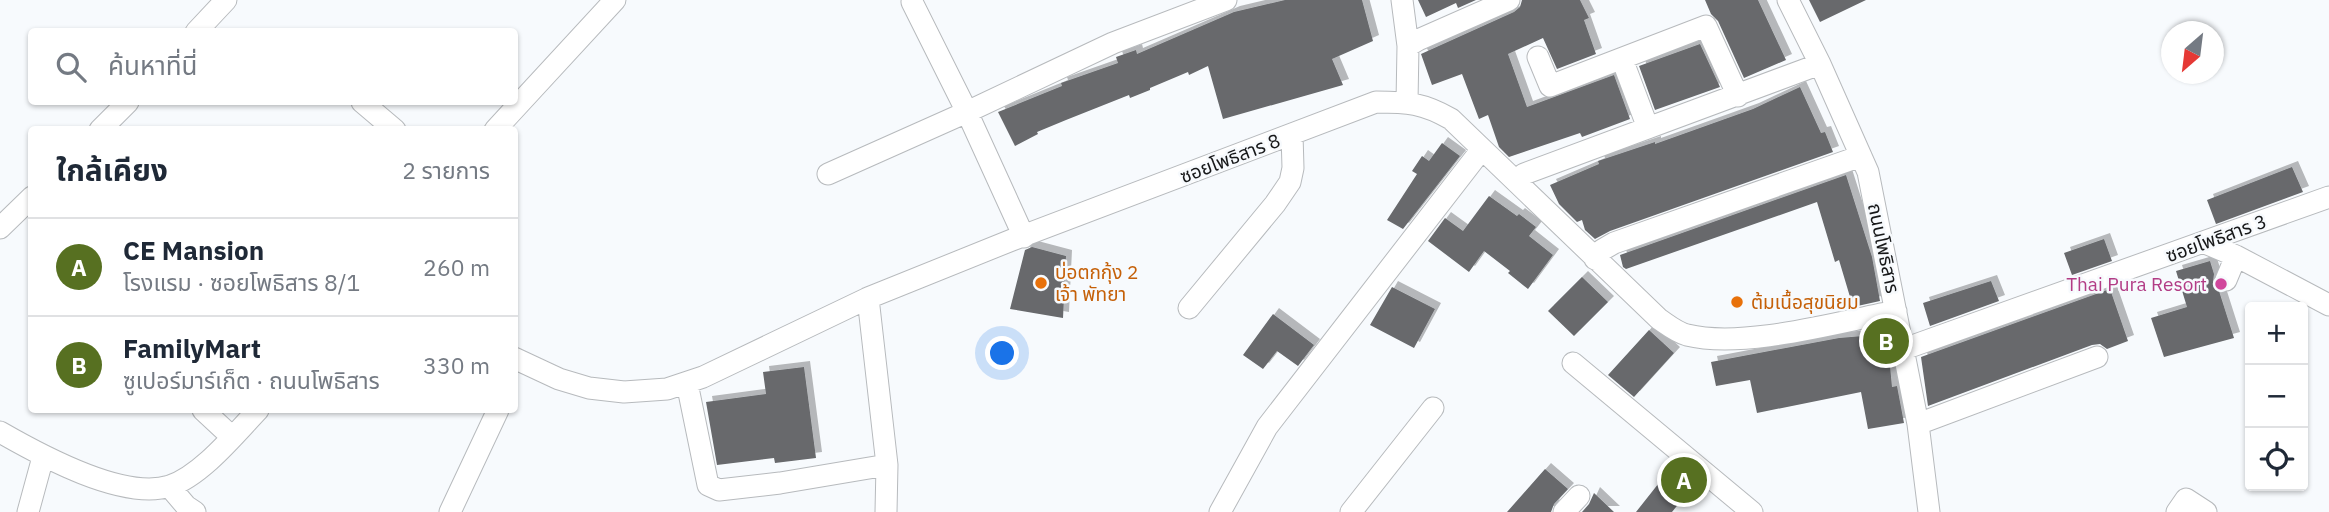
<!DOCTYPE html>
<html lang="th">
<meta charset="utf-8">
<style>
body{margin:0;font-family:"IBM Plex Sans","Noto Sans Thai",sans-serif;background:#f6f6f7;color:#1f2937}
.controls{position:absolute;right:21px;bottom:21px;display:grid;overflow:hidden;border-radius:7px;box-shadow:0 2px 5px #0004}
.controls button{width:63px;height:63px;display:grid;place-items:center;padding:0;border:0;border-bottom:2px solid #e0e1e3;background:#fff;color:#1f2937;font:35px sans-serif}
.compass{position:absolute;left:2161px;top:21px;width:63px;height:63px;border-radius:50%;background:#fff;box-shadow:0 2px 5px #0004;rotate:208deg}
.you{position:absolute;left:1003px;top:354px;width:24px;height:24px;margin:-18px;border:5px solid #fff;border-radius:50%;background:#1a73e8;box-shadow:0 0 0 10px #1a73e833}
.badge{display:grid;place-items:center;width:46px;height:46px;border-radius:50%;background:#577021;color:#fff;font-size:23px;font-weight:700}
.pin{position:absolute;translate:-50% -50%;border:4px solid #fff;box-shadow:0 2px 7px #0006}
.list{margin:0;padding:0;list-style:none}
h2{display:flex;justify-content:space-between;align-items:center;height:91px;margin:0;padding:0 28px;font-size:30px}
h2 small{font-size:23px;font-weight:400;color:#747a83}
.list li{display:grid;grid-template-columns:46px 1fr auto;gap:21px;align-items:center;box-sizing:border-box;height:98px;padding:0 28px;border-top:2px solid #e0e1e3}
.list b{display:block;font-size:26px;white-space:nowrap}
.list p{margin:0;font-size:23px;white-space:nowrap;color:#747a83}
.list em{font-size:23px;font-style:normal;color:#747a83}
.icon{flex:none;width:38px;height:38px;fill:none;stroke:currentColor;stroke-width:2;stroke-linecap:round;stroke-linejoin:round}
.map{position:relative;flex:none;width:2329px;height:512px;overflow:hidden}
.search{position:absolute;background:#fff;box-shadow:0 2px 5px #0004;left:28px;top:28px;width:490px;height:77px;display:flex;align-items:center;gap:18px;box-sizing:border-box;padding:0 24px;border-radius:7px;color:#747a83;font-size:26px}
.panel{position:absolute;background:#fff;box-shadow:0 2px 5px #0004;left:28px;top:126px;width:490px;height:287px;border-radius:7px}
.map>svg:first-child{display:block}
</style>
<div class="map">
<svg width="2329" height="512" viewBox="0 0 2329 512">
<defs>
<filter id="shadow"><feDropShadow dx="6" dy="-6" stdDeviation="0" flood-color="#0004"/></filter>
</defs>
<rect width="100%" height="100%" fill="#f7fafd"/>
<path fill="#67696c" filter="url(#shadow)" d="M1285,0H1362L1373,41L1332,59L1343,85L1223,119L1208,66L1189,75L1188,72L1150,88V90L1130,98L1129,95L1066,120L1037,132L1038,134L1015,146L998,112L1062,86L1061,83L1118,63L1116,57L1136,50L1137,54L1234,12Z
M1418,0H1476L1458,8L1456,3L1426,17Z
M1522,0H1580L1589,18L1584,20L1596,54L1557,69L1543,38L1508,54L1527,107L1614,75L1630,119L1582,137L1580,133L1509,157L1499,147L1488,115L1479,119L1462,74L1432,85L1421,54L1514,12L1520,7Z
M1705,0H1758L1786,60L1744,78L1718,21L1711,14Z
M1809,0H1866L1820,22Z
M1700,44L1720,87L1655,110L1639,66Z
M1800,87L1821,133L1825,132L1833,152L1610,231L1595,239L1585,230L1582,220L1577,222L1559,204L1550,185L1599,164L1598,161L1655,142V144L1753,109Z
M1442,143L1460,156L1403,229L1387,220L1417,174L1412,171L1422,156L1429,161Z
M2292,167L2303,192L2216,224L2207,200Z
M1846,175L1872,257L1880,301L1853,307L1839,260L1835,262L1817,202L1626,269L1623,267L1620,255Z
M1489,196L1517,216L1519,214L1536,227L1529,236L1553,255L1528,289L1508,273L1510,271L1484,251L1469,272L1428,241L1445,218L1463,231Z
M2104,239L2112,261L2072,275L2064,253Z
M1032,247L1066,256L1063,318L1010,309L1025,250Z
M2210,261L2214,274L2213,282L2219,291L2234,338L2164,357L2151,318L2187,307L2176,271Z
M1582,277L1608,302L1574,336L1548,311Z
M1991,281L1999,301L1930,326L1923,303Z
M1392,287L1435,309L1414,348L1370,325Z
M2110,289L2128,341L2107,349L2100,344L2092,345L1928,406L1921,357Z
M1273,314L1314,345L1298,366L1277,351L1263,369L1243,355Z
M1649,330L1674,353L1634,397L1608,375Z
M1887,334L1892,387L1897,386L1904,423L1868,429L1861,392L1757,413L1750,380L1716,386L1711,362L1839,338Z
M804,367L816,458L775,463L774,458L717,465L706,402L766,394L763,372Z
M1545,469L1568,489L1554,504L1551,512H1507Z
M1670,469L1692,487L1672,512H1636Z
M1594,493L1614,512H1582L1589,504Z"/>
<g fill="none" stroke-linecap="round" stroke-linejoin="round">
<g stroke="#b7babd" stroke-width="23">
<path id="minor" d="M1402,0L1408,46L1407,102
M1788,0L1820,64L1868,172L1918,424L1929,512
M912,2L967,112L1024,237
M196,32L226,0
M1408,46L1418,40L1509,0
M1538,57L1550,86L1706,26L1738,96
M1622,59L1648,128
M362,102L395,130
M100,130L128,102
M495,130L615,0
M828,174L967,112L1113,43L1226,0
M1516,181L1524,174L1820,64
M0,228L32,197
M2205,243L2236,256L2329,305
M1595,259L1602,250L1614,243L1861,156
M2226,280L2236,256
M868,298L887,465L886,512
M1189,308L1275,204L1290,182L1293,168L1292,134
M1904,349L2329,197
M514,358L559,379L589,388L624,392L667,389L703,377L868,298L1012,240L1376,102C1408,102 1423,103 1451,119L1659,319C1668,325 1676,332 1687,335C1744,349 1838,322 1896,311
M1573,363L1752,512
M687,383L708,485L719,490L780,483L887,465
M203,410L232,437
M1918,424L2097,357
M0,432C40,455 123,501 170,486C202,475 235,434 258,410
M169,486L186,506L195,512
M28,512L43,457
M450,512L498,410
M1220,512L1267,427L1482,149
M1351,512L1433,408
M1564,512L1579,496
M2177,512L2186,499L2206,512"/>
</g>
<use href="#minor" stroke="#fff" stroke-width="21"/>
</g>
<g fill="#e8710a" stroke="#f7fafd" stroke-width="2.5">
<circle cx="1041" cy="283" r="7"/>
<circle cx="1737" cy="302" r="7"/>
</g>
<circle fill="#d1479c" stroke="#f7fafd" stroke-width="2.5" cx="2221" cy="284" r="7"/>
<g text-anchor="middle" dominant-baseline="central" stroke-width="5" stroke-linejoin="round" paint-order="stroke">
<g font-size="19" fill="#171819" stroke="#f7fafd">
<text transform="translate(1230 158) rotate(-21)">ซอยโพธิสาร 8</text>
<text transform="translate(2216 238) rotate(-20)">ซอยโพธิสาร 3</text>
<text transform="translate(1884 248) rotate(78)">ถนนโพธิสาร</text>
</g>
<g font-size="19" fill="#c56008" stroke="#f7fafd" text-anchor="start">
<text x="1055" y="272">บ่อตกกุ้ง 2<tspan x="1055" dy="22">เจ้า พัทยา</tspan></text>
<text x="1751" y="302">ต้มเนื้อสุขนิยม</text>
</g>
<g font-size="19" fill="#b23c85" stroke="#f7fafd" text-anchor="end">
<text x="2207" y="284">Thai Pura Resort</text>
</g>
</g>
</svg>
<div class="controls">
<button>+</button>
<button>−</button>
<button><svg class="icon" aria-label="locate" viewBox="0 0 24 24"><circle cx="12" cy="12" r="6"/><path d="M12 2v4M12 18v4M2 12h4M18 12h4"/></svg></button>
</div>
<svg class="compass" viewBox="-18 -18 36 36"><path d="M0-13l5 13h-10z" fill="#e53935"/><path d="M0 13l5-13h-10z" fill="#747a83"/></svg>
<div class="you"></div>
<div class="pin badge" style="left:1684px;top:480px">A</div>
<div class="pin badge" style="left:1886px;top:341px">B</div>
<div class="search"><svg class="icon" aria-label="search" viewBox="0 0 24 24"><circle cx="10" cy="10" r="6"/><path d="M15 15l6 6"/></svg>ค้นหาที่นี่</div>
<section class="panel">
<h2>ใกล้เคียง<small>2 รายการ</small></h2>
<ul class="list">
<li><span class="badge">A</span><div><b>CE Mansion</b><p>โรงแรม · ซอยโพธิสาร 8/1</p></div><em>260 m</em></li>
<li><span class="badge">B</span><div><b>FamilyMart</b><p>ซูเปอร์มาร์เก็ต · ถนนโพธิสาร</p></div><em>330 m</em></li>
</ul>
</section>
</div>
